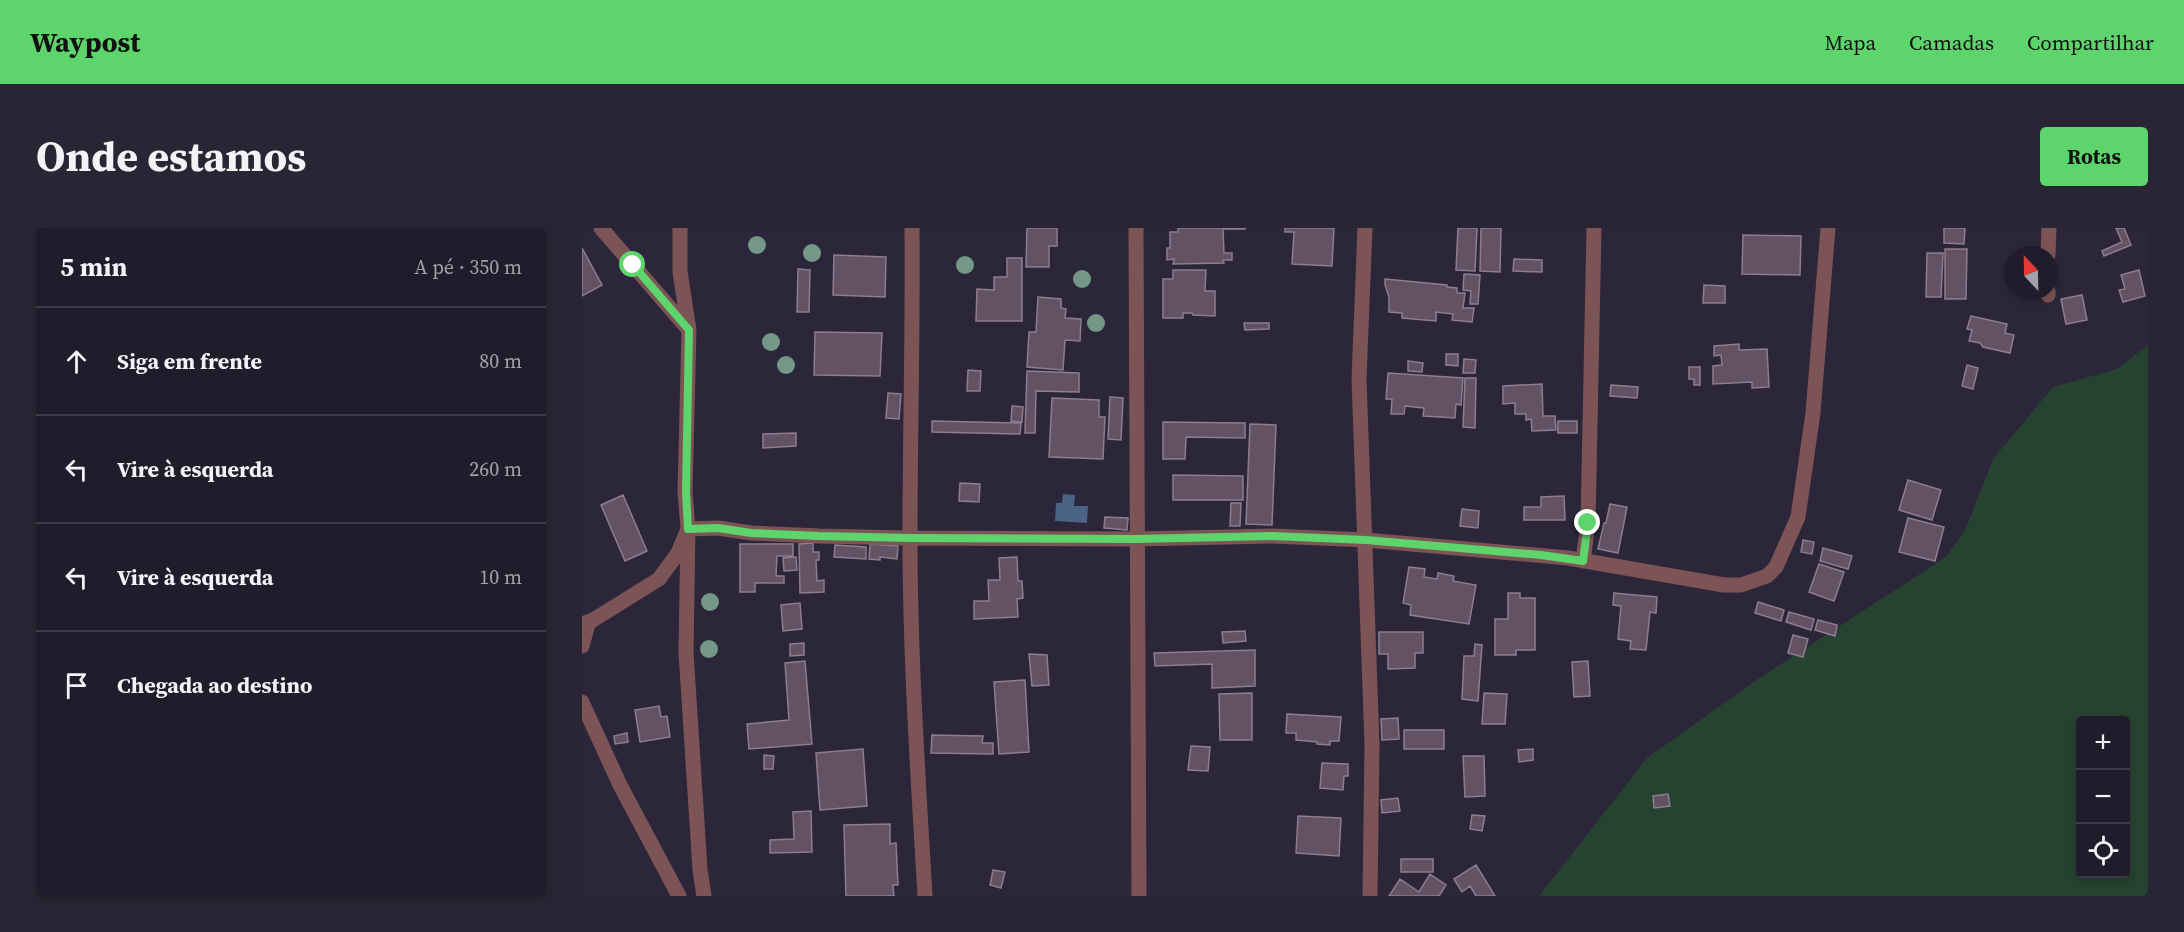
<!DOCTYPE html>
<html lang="pt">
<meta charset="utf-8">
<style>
body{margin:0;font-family:"Source Serif 4",serif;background:#292534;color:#f1f3f6}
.controls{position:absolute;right:18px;bottom:18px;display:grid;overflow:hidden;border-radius:6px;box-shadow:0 3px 9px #0003}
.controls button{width:54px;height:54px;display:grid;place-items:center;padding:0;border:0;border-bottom:2px solid #3e3a48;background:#211c2c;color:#f1f3f6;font:30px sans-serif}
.compass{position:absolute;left:1422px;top:18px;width:54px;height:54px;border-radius:50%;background:#211c2c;box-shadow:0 3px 9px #0003;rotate:338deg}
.stop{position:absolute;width:18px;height:18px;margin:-14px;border:4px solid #5dd56c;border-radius:50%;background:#fff}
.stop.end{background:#5dd56c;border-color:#fff;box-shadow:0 2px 6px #0008}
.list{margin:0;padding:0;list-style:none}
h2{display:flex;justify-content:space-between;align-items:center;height:78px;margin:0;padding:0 24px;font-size:26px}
h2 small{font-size:20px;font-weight:400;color:#a2a1a9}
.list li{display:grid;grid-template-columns:39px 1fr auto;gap:18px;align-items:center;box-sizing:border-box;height:108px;padding:0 24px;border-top:2px solid #3e3a48}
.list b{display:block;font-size:22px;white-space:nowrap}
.list em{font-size:20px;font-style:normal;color:#a2a1a9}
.icon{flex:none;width:33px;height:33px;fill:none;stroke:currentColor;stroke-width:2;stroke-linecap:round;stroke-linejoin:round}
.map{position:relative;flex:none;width:1566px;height:668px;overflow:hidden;border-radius:6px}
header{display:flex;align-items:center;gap:36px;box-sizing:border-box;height:84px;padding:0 30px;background:#5dd56c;color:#111}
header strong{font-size:28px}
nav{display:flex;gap:33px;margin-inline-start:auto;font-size:21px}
.intro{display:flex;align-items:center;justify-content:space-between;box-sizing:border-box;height:144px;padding:0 36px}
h1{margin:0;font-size:42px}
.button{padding:15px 27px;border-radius:6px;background:#5dd56c;color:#111;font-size:21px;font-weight:700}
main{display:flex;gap:36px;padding:0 36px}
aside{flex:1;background:#211c2c;border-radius:6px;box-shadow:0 3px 9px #0003}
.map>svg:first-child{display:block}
</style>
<header>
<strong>Waypost</strong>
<nav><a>Mapa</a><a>Camadas</a><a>Compartilhar</a></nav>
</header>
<div class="intro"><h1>Onde estamos</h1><a class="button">Rotas</a></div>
<main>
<aside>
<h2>5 min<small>A pé · 350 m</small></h2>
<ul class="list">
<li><svg class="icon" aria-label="ahead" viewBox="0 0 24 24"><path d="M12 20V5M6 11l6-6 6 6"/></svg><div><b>Siga em frente</b></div><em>80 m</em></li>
<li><svg class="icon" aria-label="left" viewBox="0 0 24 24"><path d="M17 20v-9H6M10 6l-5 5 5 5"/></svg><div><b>Vire à esquerda</b></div><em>260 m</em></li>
<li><svg class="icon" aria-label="left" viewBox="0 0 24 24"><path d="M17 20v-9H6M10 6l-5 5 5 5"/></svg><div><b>Vire à esquerda</b></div><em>10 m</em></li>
<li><svg class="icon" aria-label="arrive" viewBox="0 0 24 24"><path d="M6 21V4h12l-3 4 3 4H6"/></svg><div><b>Chegada ao destino</b></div></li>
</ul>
</aside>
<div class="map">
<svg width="1566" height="668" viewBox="0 0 1566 668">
<rect width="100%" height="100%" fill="#2c263a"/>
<path fill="#264230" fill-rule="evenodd" d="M1566,117V668H957L1065,530L1173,453L1364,329L1384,300L1411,231L1471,159L1535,141ZM1498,493H1544V646H1498Z"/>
<path fill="#4b6385" d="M481,266L493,267L492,278H506L505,295L473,293L474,275H480Z"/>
<path fill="#625264" stroke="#8e7c90" stroke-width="1.5" d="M445,0H475V18H467V39H444Z
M596,0H663V1H641L642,25H650V32H641L642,35L591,36L592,31L585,32V20H588V4H596Z
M703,0H752L750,38L710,36L712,4H703Z
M876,0H895L893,43L874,42Z
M899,0H919L918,44L898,43Z
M1362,0H1383L1382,16L1362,15Z
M1534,0H1542L1549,17L1522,28L1520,23L1540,14Z
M1161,7L1219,8L1218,47L1160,46Z
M0,20L20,57L0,68Z
M1363,21H1385L1384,71H1363Z
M1345,25H1361L1359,69H1344Z
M252,27L304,29L303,69L251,67Z
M425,30H440V93H394L395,61L412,62V49H425Z
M932,31L960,32V44L931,43Z
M216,41L228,42L227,84H215Z
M591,42H624L623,63H633V88L611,87L610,85H601V90H581V51H591Z
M1557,42L1563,68L1541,74L1537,62L1543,61L1539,47Z
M882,46L898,47L896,76H888L889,63L881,62Z
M803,51L865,57V59L875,60V65H883L881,80H892L890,94L870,92L871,86L854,84V93L820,90V85L807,84V69L803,57Z
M1122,57L1143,58V75H1121Z
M1500,67L1505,92L1484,96L1479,71Z
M456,69L479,71V80L484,81L483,90L499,91L498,113L483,112L481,142L445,139L447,104H454Z
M1389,88L1425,96L1423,105L1432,107L1428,125L1401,119L1398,115L1387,113L1390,102L1385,101Z
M662,95H687V101L663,102Z
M233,104L300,105L298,148L232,147Z
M1157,116V122L1185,121L1187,159L1170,160V154L1131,156V138L1140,137L1139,127L1132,128V118Z
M864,126H876V138L864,137Z
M882,131L894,132L893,145H881Z
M826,133L841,135L840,144L826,143Z
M1385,137L1396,140L1391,161L1380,158Z
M1107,139H1118V157H1112V151H1107Z
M386,142L399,143L398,163H385Z
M445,143L497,145V164L454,163L453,205H443Z
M806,145L881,150L879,177L874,176L873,190L841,188L842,180L823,178L822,186H809L810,171H804Z
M883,150H894L893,200L881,199Z
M960,156L961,188H973L974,202L950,203L949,191L944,192V186H933V175L921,176V158Z
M1029,157L1056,159L1055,170L1028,168Z
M306,165L319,166L317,191L304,190Z
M528,169L541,170L539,212L526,211Z
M470,170L517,172V189H523L521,231L467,229Z
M430,178L441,179L440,194L429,193Z
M350,193L439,195L438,206L350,204Z
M976,193H995V205H976Z
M581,194L663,195V210L604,209L603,231H581Z
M668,196L694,197L690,297L664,296Z
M214,205V218L181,220V206Z
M591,247L661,248V272H591Z
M1326,252L1359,262L1350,292L1317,282Z
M378,255L398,256L397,274L377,273Z
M41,267L65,323L43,333L19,277Z
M982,268L983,292H942V279H959V269Z
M649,275H659L658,298H648Z
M1028,276L1045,279L1036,325L1016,321L1022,295H1024Z
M880,281L897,283L896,300L878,298Z
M523,289L546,290L545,302L522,300Z
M1326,290L1362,299L1353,333L1317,324Z
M1221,312L1232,314L1230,326L1219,324Z
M231,315V324H237V332H234L235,353L242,352V364L218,365L217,316Z
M158,316H211V328H195L194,348H202V355H173V364H158Z
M288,316L316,318L315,331L298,329V332L287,331Z
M253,317L284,319V331L252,329Z
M1241,320L1270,328L1266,341L1238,333Z
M214,329L215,342L202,343L201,330Z
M435,329L436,353H440L441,370L435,371L436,389L392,391V373H407L406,352H418L417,330Z
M1237,336L1262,344L1252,373L1227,364Z
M827,339L843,341L842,349L855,351L856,345L872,348L871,353L894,357L887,396L828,387L829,377L821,375Z
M926,365H938V370H953V422H934V427H913V391H926Z
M1032,365L1075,369L1074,385L1068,384L1064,422L1048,421L1049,413L1036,411L1039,378L1031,377Z
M1176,374L1202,382L1199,393L1173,385Z
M218,375L220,401L201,403L199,377Z
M1207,384L1232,391L1229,402L1204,394Z
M1236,392L1255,397L1253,408L1233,402Z
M663,403L664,413L641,415L640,404Z
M797,404H841V425H833V440L806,441V426H797Z
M1211,407L1226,411L1221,429L1206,425Z
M222,415V427L208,428V416Z
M893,416L900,417L896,473L880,471L882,428H892Z
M673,422V458L630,460V436L573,438L572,425Z
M447,426L465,427L467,457L450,458Z
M223,433L230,516L167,521L165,496L207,492L203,435Z
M1006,433L1008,468L992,469L990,434Z
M443,452L447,524L417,526L412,454Z
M670,465V512H638L637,466Z
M902,465L925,466L923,496H900Z
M77,478L79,489L85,488L88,509L58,514L53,482Z
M705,486L759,489L757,513H748V517L735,516V514L714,512V505H704Z
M816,490L817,511L800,512L799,491Z
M822,502H862V521H822Z
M45,505L46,514L33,516L32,508Z
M350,507L401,508L400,515H411V526L349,525Z
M609,518L628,519L626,543L606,542Z
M281,521L285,578L238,582L234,525Z
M951,521V532L937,534L936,522Z
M182,527L192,528L191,541H182Z
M881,528H902L903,568L883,569Z
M740,535L766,536V548H762L761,562L738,560Z
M1086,566L1088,578L1072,580L1071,568Z
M816,570L818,583L800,585L799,572Z
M229,583L230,624L188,625V612L212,611L211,584Z
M890,587L903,588L900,603L888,601Z
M716,588L759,590L757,628L714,625Z
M308,596V616L314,615L316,657H311L312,668H264L262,597Z
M819,631H851V644H819Z
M894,637L913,668H894L888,658L880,664L872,651Z
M411,642L423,644L419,660L408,657Z
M848,646L864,657L857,668H807L818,651L837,664Z"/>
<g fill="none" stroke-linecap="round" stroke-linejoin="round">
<path stroke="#7d5455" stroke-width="15" d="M19,0L107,102
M98,0V44L107,102L103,264L106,301L104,424L118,642L122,668
M330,0C331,103 328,206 328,309C328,429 336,548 343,668
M554,0L557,668
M783,0L777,151L790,517L788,668
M1466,27L1467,0
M1466,67V63
M1001,333L1006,295L1012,0
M0,396L11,392L77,351L96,325L106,301L136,300L169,305L237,308L328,310L554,311L691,308L784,312L986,330L1142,357H1159L1185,348L1194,339L1216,289L1231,185L1246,0
M0,418L6,396L11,392
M0,474L38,557L97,668"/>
</g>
<g fill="#749788">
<circle cx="175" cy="17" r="9"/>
<circle cx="230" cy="25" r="9"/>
<circle cx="383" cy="37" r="9"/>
<circle cx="500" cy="51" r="9"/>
<circle cx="514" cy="95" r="9"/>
<circle cx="189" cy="114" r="9"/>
<circle cx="204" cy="137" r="9"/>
<circle cx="128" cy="374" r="9"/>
<circle cx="127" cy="421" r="9"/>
</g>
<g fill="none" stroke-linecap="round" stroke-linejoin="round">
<path stroke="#5dd56c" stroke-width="8" d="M51,37L107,102L104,264L106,301L136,300L169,305L237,308L328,310L554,311L691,308L784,312L959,327L1001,333L1006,295"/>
</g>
</svg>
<div class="controls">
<button>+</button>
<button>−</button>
<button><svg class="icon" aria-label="locate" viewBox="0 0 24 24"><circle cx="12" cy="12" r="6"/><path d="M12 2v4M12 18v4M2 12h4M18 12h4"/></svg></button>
</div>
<svg class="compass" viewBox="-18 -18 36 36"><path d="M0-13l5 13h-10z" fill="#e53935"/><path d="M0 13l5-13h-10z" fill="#a2a1a9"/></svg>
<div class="stop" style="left:51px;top:37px"></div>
<div class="stop end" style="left:1006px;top:295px"></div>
</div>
</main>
